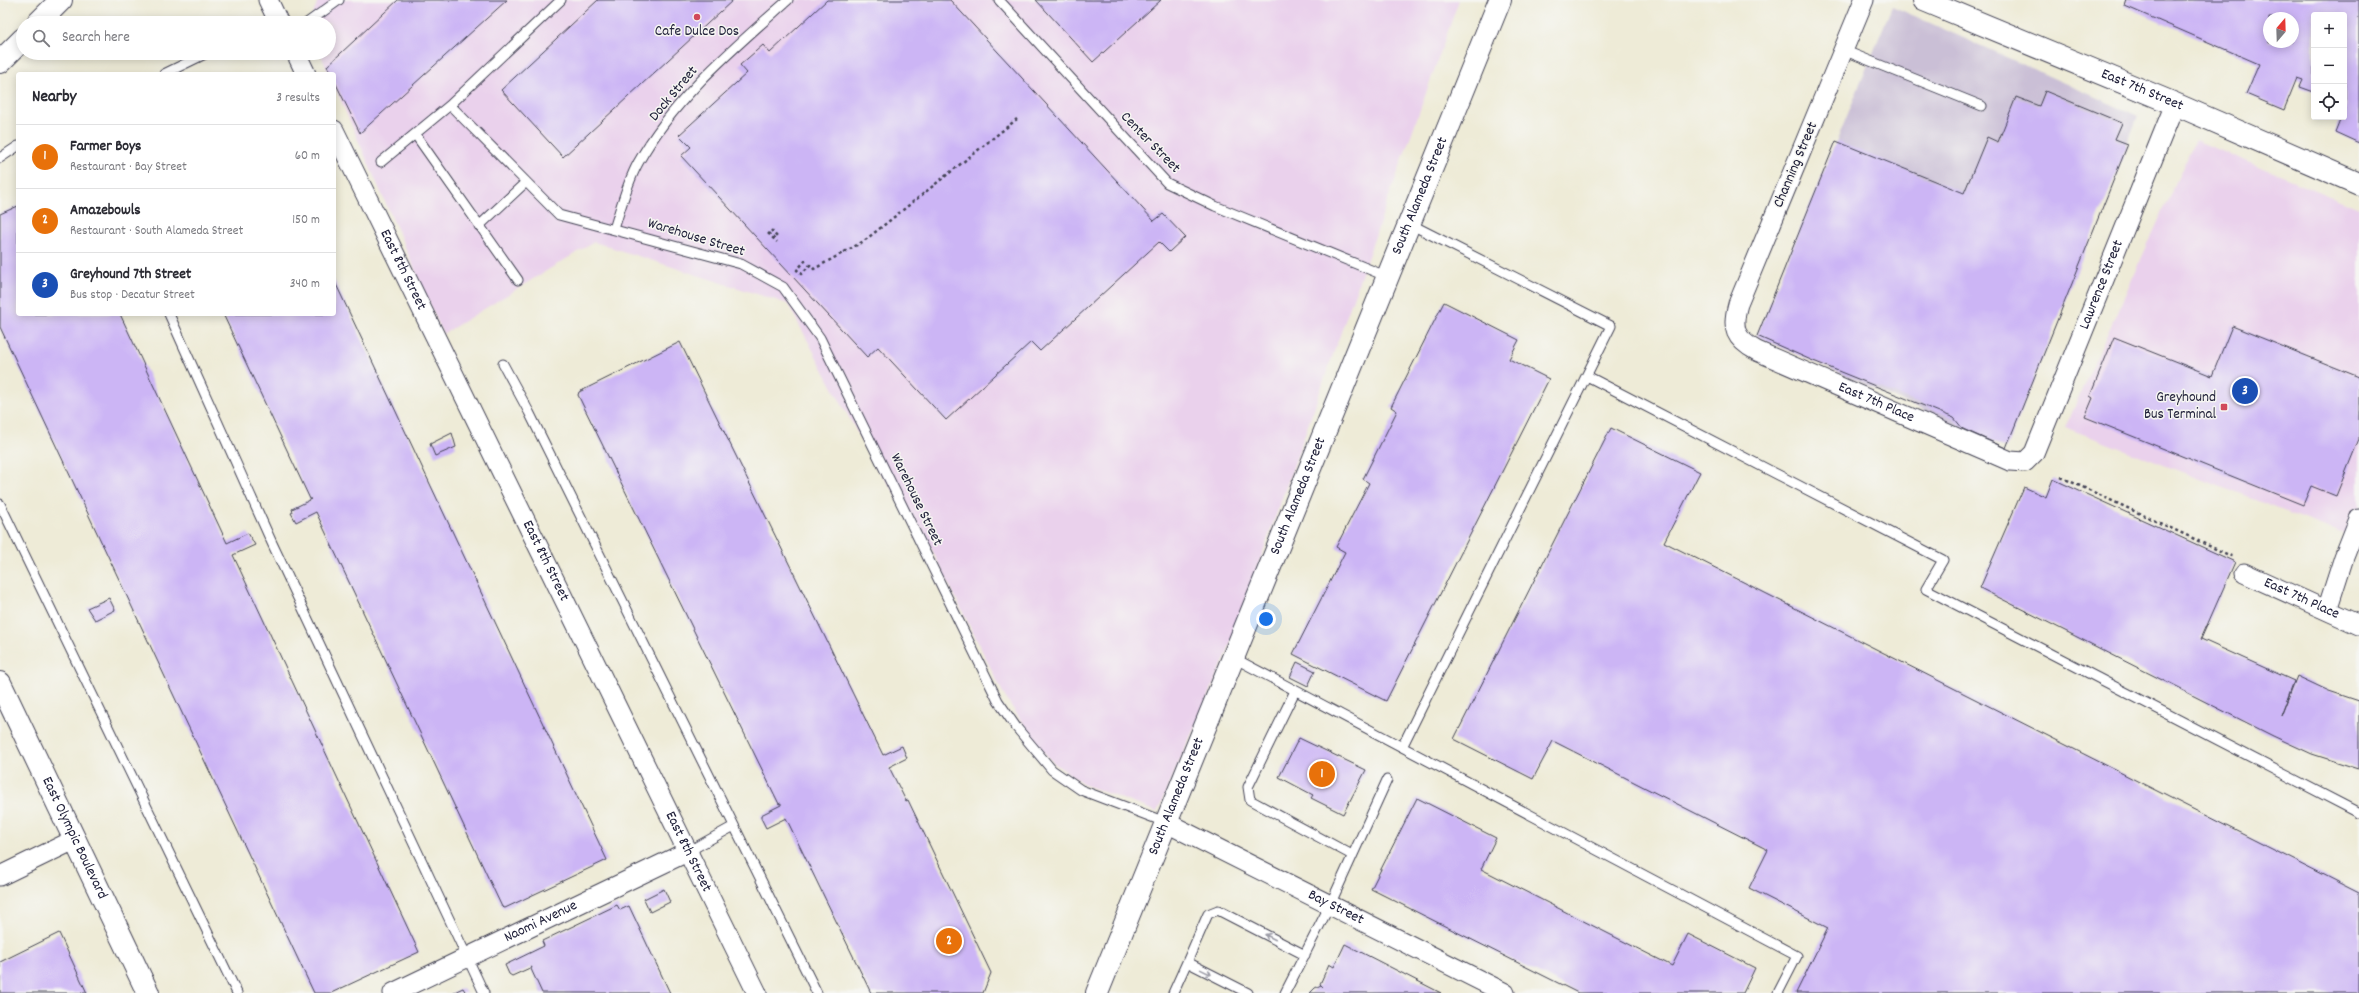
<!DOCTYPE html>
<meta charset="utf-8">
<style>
body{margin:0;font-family:Dekko,sans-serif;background:#f2f2f3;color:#2b2b33}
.controls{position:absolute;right:12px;top:12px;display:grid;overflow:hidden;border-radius:4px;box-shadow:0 2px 10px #0003}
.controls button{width:36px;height:36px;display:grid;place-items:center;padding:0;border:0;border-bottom:1px solid #e1e1e2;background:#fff;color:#2b2b33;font:20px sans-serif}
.compass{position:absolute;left:2263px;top:12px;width:36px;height:36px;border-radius:50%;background:#fff;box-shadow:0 2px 10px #0003;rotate:19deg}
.you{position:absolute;left:1266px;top:619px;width:14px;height:14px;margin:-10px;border:3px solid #fff;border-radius:50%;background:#1a73e8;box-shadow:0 0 0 6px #1a73e833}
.badge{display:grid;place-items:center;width:26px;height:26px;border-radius:50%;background:#ea580c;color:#fff;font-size:13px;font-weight:700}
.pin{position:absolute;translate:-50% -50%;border:2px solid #fff;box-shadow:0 1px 4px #0006}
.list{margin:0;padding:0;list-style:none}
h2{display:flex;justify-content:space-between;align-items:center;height:52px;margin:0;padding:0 16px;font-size:17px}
h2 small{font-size:13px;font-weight:400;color:#7c7c81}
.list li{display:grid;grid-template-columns:26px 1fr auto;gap:12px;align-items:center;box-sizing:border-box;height:64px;padding:0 16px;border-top:1px solid #e1e1e2}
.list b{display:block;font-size:15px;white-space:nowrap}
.list p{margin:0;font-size:13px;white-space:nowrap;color:#7c7c81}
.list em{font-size:13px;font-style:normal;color:#7c7c81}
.icon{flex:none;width:22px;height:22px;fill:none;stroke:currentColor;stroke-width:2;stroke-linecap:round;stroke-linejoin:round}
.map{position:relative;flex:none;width:2359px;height:993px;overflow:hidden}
.search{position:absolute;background:#fff;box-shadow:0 2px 10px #0003;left:16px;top:16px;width:320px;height:44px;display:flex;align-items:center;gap:10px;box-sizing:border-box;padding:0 14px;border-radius:22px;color:#7c7c81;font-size:15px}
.panel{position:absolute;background:#fff;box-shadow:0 2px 10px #0003;left:16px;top:72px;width:320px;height:244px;border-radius:4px}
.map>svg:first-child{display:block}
</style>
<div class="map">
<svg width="2359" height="993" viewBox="0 0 2359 993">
<rect width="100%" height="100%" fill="#f6f6f2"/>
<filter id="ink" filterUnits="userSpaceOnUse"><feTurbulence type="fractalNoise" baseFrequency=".025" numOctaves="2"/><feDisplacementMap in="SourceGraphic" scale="8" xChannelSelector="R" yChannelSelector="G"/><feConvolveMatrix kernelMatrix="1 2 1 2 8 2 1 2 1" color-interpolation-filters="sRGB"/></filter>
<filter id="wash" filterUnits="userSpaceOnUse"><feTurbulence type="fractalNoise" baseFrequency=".012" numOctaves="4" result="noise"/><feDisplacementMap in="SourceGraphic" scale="16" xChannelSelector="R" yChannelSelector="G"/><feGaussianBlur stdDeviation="0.9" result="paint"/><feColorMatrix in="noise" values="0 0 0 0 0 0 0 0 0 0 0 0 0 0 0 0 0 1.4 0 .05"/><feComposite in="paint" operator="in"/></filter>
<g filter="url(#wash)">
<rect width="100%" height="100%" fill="#eeebd7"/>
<path fill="#ead1ec" d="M318,0H1459L1226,656L1157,812L1085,785L1054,763L1041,749L1005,697L922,530L874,464L788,304L594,242L443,334L334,85V74H329L320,53H329V23H310Z
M2195,140L2359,208V540L2065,427Z"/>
<path fill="#cabfd6" d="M1892,6L2138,116L2006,448L1757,336Z"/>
<g id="blocks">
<path fill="#ccb5f5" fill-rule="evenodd" d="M398,0H507L360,133L334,80V74H331L327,66Z
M598,0H733L563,157L501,90Z
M827,0H950L1154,221L1163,214L1185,237L1169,252L1159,242L1040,351L1031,342L946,420L878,347L867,357L681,156L691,147L679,135L747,73L740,65L763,45L770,53Z
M1036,0H1161L1093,62Z
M2127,0H2359V143L2335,132L2341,117H2344L2345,105L2344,15H2314V92L2300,87L2303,80L2297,78L2284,110L2246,94L2259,64L2125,6ZM2269,18H2293V42H2269Z
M2045,91L2122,123L2115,139L2128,144L2006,448L1963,429L1954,418L1811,360L1757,336L1836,141L1964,193L1987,137L1998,142L2016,97L2039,106Z
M18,206V314H120L227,543L248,533L255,545L233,555L419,952L331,993H314L0,327V214Z
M334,280L607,860L505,908L502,907L316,512L296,522L291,513L293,512L292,509L312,499H310L223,314H334Z
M1444,302L1519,340L1509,359L1549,379L1386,701L1293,654L1345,552L1336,547L1369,483L1363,479L1397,411L1391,407Z
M2232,326L2359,377V439L2336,496L2311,486L2303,505L2085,417L2093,398L2090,396L2114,337L2212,376Z
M680,342L883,755L902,746L907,758L889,767L906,801L908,800L991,973L983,993H871L786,818L766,828L761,818V815L781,805V803L779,804L578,395L579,392Z
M1611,428L1700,472L1664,542L2359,893V993H1796L1828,928L1749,888L1768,850L1553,741L1533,779L1454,739Z
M452,433L456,447L435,456L430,444Z
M2053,479L2235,562L2201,639L2294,681L2281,716L2297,676L2329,691L2359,701V769L2312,754L2273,736L1980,588L2024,487L2046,497Z
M109,598L115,610L95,620L87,608Z
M1297,662L1315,671L1308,686L1290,677Z
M1299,738L1366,770L1343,814L1311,798L1313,795L1279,777Z
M1417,798L1496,838L1481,869L1672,966L1688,934L1755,968L1743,993H1578L1371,889Z
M664,889L670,902L650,912L644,899Z
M617,905L620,910L629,906L670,993H542L531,969L532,967L512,976L509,974L505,965L544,946L542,941Z
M59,933L87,993H0V962Z
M1345,944L1441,993H1310L1315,988L1321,985L1323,987L1320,984L1329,964L1334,967Z
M463,988L466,993H452Z"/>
</g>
</g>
<g filter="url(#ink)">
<use href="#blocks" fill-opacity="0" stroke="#414052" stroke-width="1"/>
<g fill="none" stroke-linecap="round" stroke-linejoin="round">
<g stroke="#414052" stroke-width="11">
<path id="service" d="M561,0L450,105L559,215L741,264L783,287L820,338L998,701L1016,727L1052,770L1081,790L1165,822
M999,0L1167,183L1215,206L1388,277
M307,23L339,0
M1843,50L1982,106
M164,74L207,53
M415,134L518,280
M0,158L18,146
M381,162L450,105
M479,226L526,182
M614,229C621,207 627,183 638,163C674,98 734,48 788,0
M169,314L272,543L484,993
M503,364L529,412L817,993
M1587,376L1943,560L1926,589L2359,813
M0,504L237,993
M1232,657L1797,956L1778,993
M1295,691L1248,787L1250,800L1352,855
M1402,747L1611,326L1410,224
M689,851L734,826
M1173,993L1187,962
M1248,993L1187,962L1208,914L1218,910L1305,955
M1285,993L1330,905L1387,780"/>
</g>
<g stroke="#414052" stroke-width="21">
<g id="minor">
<path d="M268,0L279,23"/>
<path id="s1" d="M1864,0L1738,304C1731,329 1735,339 1757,351L2010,461L2025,462L2034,453L2175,104"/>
<path d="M296,53L306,74"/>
<path id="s2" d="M334,130L757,993"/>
<path id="s3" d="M2244,573L2359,625"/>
<path d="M2327,610L2344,557L2359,519"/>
<path id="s4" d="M1165,822L1505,993"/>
<path d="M0,876L76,839"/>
<path id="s5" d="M393,993L689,851"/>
</g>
</g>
<g stroke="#414052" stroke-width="24">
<g id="secondary">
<path id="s6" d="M1924,0L2175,104L2359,184"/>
<path d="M38,23L61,0"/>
<path d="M0,62L23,39"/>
<path id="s7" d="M0,683L148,993"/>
</g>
</g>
<g stroke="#414052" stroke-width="24">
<g id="primary">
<path id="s8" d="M1097,993L1500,0"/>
</g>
</g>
<path stroke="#414052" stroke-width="2.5" stroke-dasharray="3 3" stroke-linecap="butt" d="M771,230L777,237
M768,233L777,242
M806,260L797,270L801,274L810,265L814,269L864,241L1017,119
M2061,477L2233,557"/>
<use href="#service" stroke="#fff" stroke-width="9"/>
<use href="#minor" stroke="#fff" stroke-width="19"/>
<use href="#secondary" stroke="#fff" stroke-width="22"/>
<use href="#primary" stroke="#fff" stroke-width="22"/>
</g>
<defs><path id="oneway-shaft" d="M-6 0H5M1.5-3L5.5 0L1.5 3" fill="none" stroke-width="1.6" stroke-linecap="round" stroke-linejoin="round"/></defs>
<g stroke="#9c9ca7">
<use href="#oneway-shaft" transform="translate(1270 937) rotate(-153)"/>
<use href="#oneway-shaft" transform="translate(1206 972) rotate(26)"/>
</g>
</g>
<g fill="#d1495b" stroke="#f6f6f2" stroke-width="1.5">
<circle cx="697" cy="17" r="4"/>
<rect x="2220" y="403" width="8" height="8" rx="2"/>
</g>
<g text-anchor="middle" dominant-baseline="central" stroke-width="3" stroke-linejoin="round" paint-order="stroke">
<g font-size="15" fill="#22223b" stroke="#f6f6f2">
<text x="697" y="32">Cafe Dulce Dos</text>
<text x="2216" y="398" text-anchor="end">Greyhound<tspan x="2216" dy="17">Bus Terminal</tspan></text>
</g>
<g font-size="15" fill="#22223b" stroke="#f6f6f2">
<text stroke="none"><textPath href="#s6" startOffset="236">East 7th Street</textPath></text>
<text transform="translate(674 94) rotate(-50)">Dock Street</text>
<text transform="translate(1150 143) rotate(46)">Center Street</text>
<text transform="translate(1796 165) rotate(-67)">Channing Street</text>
<text stroke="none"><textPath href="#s8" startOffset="860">South Alameda Street</textPath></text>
<text transform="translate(696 238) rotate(17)">Warehouse Street</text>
<text stroke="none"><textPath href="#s2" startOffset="156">East 8th Street</textPath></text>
<text stroke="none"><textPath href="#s1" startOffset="871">Lawrence Street</textPath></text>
<text stroke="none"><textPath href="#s1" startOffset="516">East 7th Place</textPath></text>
<text stroke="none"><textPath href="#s8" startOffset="536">South Alameda Street</textPath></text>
<text transform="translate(916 500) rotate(64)">Warehouse Street</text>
<text stroke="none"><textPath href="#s2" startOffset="480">East 8th Street</textPath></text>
<text stroke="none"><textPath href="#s3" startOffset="63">East 7th Place</textPath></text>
<text stroke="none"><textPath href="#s8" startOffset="212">South Alameda Street</textPath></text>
<text stroke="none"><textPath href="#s7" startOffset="172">East Olympic Boulevard</textPath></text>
<text stroke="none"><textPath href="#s2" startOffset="804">East 8th Street</textPath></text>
<text stroke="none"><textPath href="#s4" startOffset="191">Bay Street</textPath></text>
<text stroke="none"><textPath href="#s5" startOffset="164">Naomi Avenue</textPath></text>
</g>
</g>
</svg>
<div class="controls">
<button>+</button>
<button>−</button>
<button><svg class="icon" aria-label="locate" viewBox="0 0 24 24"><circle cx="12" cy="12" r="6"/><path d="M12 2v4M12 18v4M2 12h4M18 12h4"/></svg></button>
</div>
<svg class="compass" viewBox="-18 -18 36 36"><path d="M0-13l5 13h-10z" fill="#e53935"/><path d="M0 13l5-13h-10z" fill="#7c7c81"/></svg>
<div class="you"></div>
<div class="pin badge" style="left:1322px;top:774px;background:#e8710a">1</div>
<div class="pin badge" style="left:949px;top:941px;background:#e8710a">2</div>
<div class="pin badge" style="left:2245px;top:391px;background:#1a4fb4">3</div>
<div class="search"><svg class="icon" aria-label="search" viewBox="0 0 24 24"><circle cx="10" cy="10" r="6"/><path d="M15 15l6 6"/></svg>Search here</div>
<section class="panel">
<h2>Nearby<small>3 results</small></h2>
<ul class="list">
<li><span class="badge" style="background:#e8710a">1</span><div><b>Farmer Boys</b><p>Restaurant · Bay Street</p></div><em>60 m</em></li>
<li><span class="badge" style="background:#e8710a">2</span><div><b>Amazebowls</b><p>Restaurant · South Alameda Street</p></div><em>150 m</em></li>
<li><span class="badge" style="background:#1a4fb4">3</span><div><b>Greyhound 7th Street</b><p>Bus stop · Decatur Street</p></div><em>340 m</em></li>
</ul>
</section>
</div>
